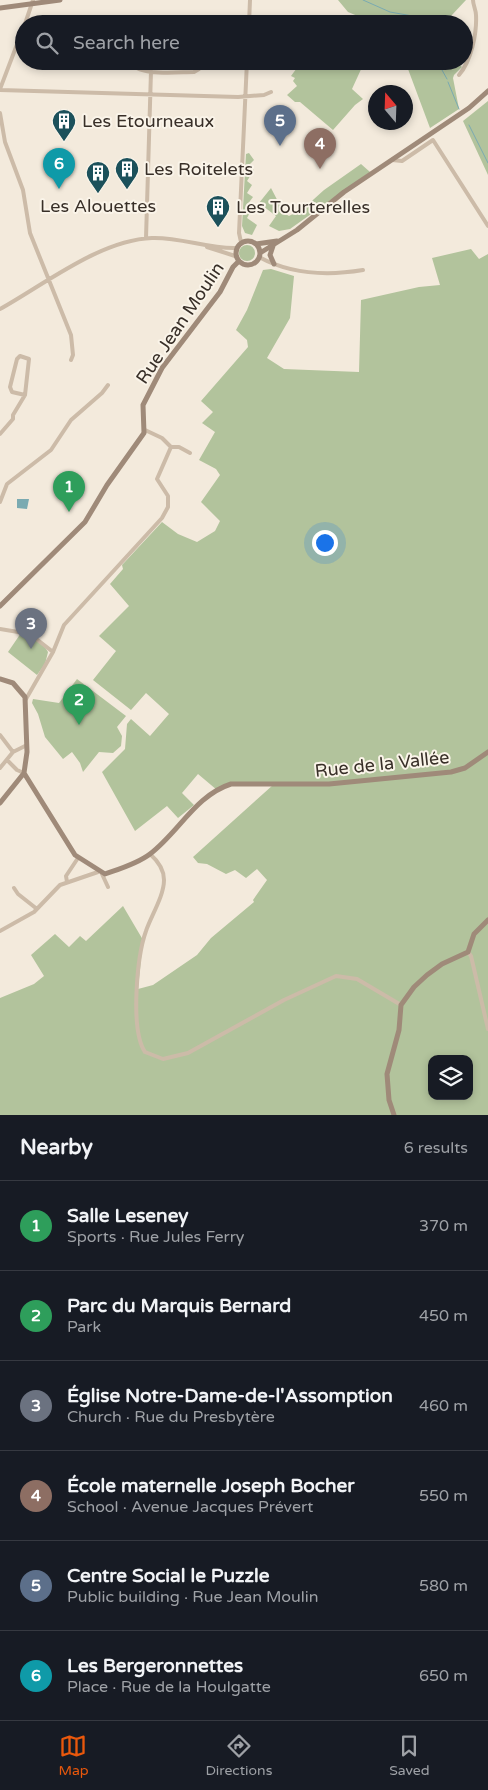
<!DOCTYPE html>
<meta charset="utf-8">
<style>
body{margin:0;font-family:"Varela Round",sans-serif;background:#20242c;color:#f1f3f6}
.controls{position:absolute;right:15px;bottom:15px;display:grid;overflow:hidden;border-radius:10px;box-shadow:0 2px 8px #0003}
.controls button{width:45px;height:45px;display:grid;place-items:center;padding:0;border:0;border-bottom:1px solid #363941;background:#171b24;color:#f1f3f6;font:25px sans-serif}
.compass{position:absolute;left:368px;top:85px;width:45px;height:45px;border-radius:50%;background:#171b24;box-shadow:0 2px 8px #0003;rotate:341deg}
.you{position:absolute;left:324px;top:542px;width:18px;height:18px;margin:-12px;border:4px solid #fff;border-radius:50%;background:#1a73e8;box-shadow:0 0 0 8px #1a73e833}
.badge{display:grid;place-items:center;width:32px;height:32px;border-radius:50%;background:#ea580c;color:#fff;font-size:16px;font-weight:700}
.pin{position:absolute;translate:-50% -41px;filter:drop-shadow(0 1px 2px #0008)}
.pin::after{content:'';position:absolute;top:26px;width:18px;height:15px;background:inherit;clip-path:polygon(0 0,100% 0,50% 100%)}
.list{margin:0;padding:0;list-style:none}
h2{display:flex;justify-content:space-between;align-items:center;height:65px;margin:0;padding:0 20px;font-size:21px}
h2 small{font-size:16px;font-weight:400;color:#9ea1a6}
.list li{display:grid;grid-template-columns:32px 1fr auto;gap:15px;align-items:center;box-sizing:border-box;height:90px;padding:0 20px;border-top:1px solid #363941}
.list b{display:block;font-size:19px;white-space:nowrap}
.list p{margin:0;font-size:16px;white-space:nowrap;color:#9ea1a6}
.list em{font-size:16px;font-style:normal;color:#9ea1a6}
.icon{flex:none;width:28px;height:28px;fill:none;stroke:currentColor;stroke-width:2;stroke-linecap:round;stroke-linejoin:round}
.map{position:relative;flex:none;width:488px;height:1115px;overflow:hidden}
.search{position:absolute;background:#171b24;box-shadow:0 2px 8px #0003;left:15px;right:15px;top:15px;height:55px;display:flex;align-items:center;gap:12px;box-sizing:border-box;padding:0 18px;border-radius:28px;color:#9ea1a6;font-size:19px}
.sheet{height:605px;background:#171b24}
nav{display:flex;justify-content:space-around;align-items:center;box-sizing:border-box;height:70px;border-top:1px solid #363941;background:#171b24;font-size:14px;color:#9ea1a6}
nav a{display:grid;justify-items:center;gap:2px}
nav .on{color:#ea580c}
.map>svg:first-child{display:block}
</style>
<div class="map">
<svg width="488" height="1115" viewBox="0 0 488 1115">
<rect width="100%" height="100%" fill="#f3eadc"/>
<path fill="#b2c39c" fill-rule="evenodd" d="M338,0H466L451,16L449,24H377L348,12Z
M302,61H359L363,65L352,89L363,99L355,105L333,130L300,102H295L287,95L297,86L293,81L295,78L291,76Z
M405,61H455L462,67L454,75L453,78L459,109L430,128Z
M488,101V175L463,121Z
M249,153L254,160L248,166L254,170L247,181L252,185L247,193L253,197L247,205L252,209L247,218L257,225L252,235L245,233L242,226L246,154Z
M361,164L370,172L290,229L279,231L269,226L276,216L259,203L271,188L284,213L289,216L304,208L324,190Z
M239 253a8 8 0 1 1 16 0a8 8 0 1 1-16 0Z
M471,249L479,259L488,254V1115H0V998L34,984L44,976L31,955L55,934L69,947L80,936L86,941L123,906L143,940L138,989L153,985L197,955L211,938L254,902L253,900L267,880L257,869L246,878L235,870L226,874L207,864L198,863L193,857L273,785L231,784L217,790L198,774L182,793L194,805L178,818L167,806L135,831L102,772L125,749L127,724L131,719L150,736L169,714L146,693L131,710L93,680L116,651L99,636L129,606L110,584L123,569L122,565L162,522L178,534L197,542L215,531L220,521L201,502L220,475L216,469L199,460L215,432L202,423L213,412L201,401L248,347L247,340L236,330L247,310L263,270L271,269L294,276L290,318L267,358L284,369L359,372L361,300L419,287L440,285L432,258ZM432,1059H469V1096H432Z
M21,633C32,636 43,642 48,652L45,664L37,675L8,652Z
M77,679L126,716L117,727L122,736L121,746L113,753L99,752L83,772L80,763L72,752L63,759L45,737L38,714L32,703L33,699L59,703Z"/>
<path fill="#7aaab1" d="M17,499H29L27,509L17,508Z"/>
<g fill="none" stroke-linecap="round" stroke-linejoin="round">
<path stroke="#7aaab1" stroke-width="1" d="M363,0L390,12L418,17L419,24
M437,61L447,79
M448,82L459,109
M469,125L488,163"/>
<path stroke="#ccbba8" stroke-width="4" d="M25,24L33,0
M249,24L250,0
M129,61C138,77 176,72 194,72L199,69L202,61
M459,75C471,61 477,34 476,15C476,10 473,5 473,0
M0,89L24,26
M0,90L238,97L264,95L271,92
M0,113L5,142L23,190L30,233L71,335L73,355L71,360
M392,160L402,161L433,140L488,226
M146,238L151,71
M241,242L239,233L247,61
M207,247L235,256
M259,257C292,275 327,276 363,270
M0,309C45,284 100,240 152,238C181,237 208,249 236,248
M0,434L13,419V415L25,395L29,359L20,356L17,359L10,387L12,392L25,395
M171,447H179L190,453
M0,502L7,484L51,450L71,420L102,393L108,385
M0,629L30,634L53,652
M26,699L53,652L64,625L162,518L168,507V496L157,479L171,447L162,438L145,430
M0,735L13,752
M7,760L17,770L24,773
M0,768L13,752L27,745
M150,854C158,861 164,869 164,880C164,896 151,916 146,931C137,956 130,1030 145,1052L163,1059L188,1053L284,1000L336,976L357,979L401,1005
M102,874L108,887
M67,882L66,876L78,858
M14,888L18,894L37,909
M0,931L34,912L60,885L98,872
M468,952L471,956L488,1029"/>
<path stroke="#9f8a79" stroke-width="5" d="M0,8L60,0
M236 253a12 12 0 1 1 24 0a12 12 0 1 1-24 0Z
M256,244L277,241
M273,246L270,255L274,264
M260,253L297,230L344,192L469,108L488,91
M0,606L85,522L107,485L144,433L143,405L162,368L220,292L233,267L238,262
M0,679L13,683L25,697L27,752L24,773
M24,773L75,855L105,874C119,869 137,864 150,854C178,833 196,795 231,784H329L451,772L465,768L488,752
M0,803L24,773
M394,1115L389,1100L387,1074L399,1030L401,1005L414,987L427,975L442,964L468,952L474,934L488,920"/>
</g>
<defs>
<g id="building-pin" transform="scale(1.25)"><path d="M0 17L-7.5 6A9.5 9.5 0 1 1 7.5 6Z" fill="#1c515b" stroke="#faf4e9"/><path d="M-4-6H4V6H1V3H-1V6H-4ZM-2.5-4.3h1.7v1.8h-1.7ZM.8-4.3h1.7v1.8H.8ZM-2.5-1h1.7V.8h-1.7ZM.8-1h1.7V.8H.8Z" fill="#fff"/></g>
</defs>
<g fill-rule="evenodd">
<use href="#building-pin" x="64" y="121"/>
<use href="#building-pin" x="127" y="169"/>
<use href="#building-pin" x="98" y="173"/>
<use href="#building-pin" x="218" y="207"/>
</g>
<g text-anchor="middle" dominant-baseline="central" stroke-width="4" stroke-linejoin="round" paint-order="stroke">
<g font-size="18" fill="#382f28" stroke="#faf4e9" text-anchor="start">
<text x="82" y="121">Les Etourneaux</text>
<text x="144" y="169">Les Roitelets</text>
<text x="98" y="206" text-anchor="middle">Les Alouettes</text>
<text x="236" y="207">Les Tourterelles</text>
</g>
<g font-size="18" fill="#382f28" stroke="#faf4e9">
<text transform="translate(180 323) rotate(-56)">Rue Jean Moulin</text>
<text transform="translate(382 764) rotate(-6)">Rue de la Vallée</text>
</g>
</g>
</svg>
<div class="controls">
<button><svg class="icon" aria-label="layers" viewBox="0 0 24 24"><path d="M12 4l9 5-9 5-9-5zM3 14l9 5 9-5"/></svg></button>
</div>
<svg class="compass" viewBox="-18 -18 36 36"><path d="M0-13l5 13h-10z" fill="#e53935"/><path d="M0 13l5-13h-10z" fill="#9ea1a6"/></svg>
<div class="you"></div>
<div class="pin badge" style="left:69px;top:512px;background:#2e9e5b">1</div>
<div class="pin badge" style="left:79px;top:725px;background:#2e9e5b">2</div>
<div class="pin badge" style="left:31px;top:649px;background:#6b7280">3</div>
<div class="pin badge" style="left:320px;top:169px;background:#8d6e63">4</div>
<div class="pin badge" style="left:280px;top:146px;background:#5c6f8a">5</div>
<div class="pin badge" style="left:59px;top:189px;background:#0f9aa8">6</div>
<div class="search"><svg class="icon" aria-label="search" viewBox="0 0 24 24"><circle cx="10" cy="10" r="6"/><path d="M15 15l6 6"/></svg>Search here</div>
</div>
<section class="sheet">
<h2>Nearby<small>6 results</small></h2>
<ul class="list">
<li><span class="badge" style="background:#2e9e5b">1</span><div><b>Salle Leseney</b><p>Sports · Rue Jules Ferry</p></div><em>370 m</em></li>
<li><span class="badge" style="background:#2e9e5b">2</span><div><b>Parc du Marquis Bernard</b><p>Park</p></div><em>450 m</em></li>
<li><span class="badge" style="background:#6b7280">3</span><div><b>Église Notre-Dame-de-l'Assomption</b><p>Church · Rue du Presbytère</p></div><em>460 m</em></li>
<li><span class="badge" style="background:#8d6e63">4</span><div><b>École maternelle Joseph Bocher</b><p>School · Avenue Jacques Prévert</p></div><em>550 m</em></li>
<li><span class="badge" style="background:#5c6f8a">5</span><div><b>Centre Social le Puzzle</b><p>Public building · Rue Jean Moulin</p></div><em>580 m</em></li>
<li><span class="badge" style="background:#0f9aa8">6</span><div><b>Les Bergeronnettes</b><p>Place · Rue de la Houlgatte</p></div><em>650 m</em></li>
</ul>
</section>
<nav>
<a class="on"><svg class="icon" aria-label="map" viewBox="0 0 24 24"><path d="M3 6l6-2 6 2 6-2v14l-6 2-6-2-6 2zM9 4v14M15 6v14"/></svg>Map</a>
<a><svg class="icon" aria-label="directions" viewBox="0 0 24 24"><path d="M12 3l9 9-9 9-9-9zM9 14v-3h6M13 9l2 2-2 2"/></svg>Directions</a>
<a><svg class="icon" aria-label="saved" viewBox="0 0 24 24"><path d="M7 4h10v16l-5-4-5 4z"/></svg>Saved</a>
</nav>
